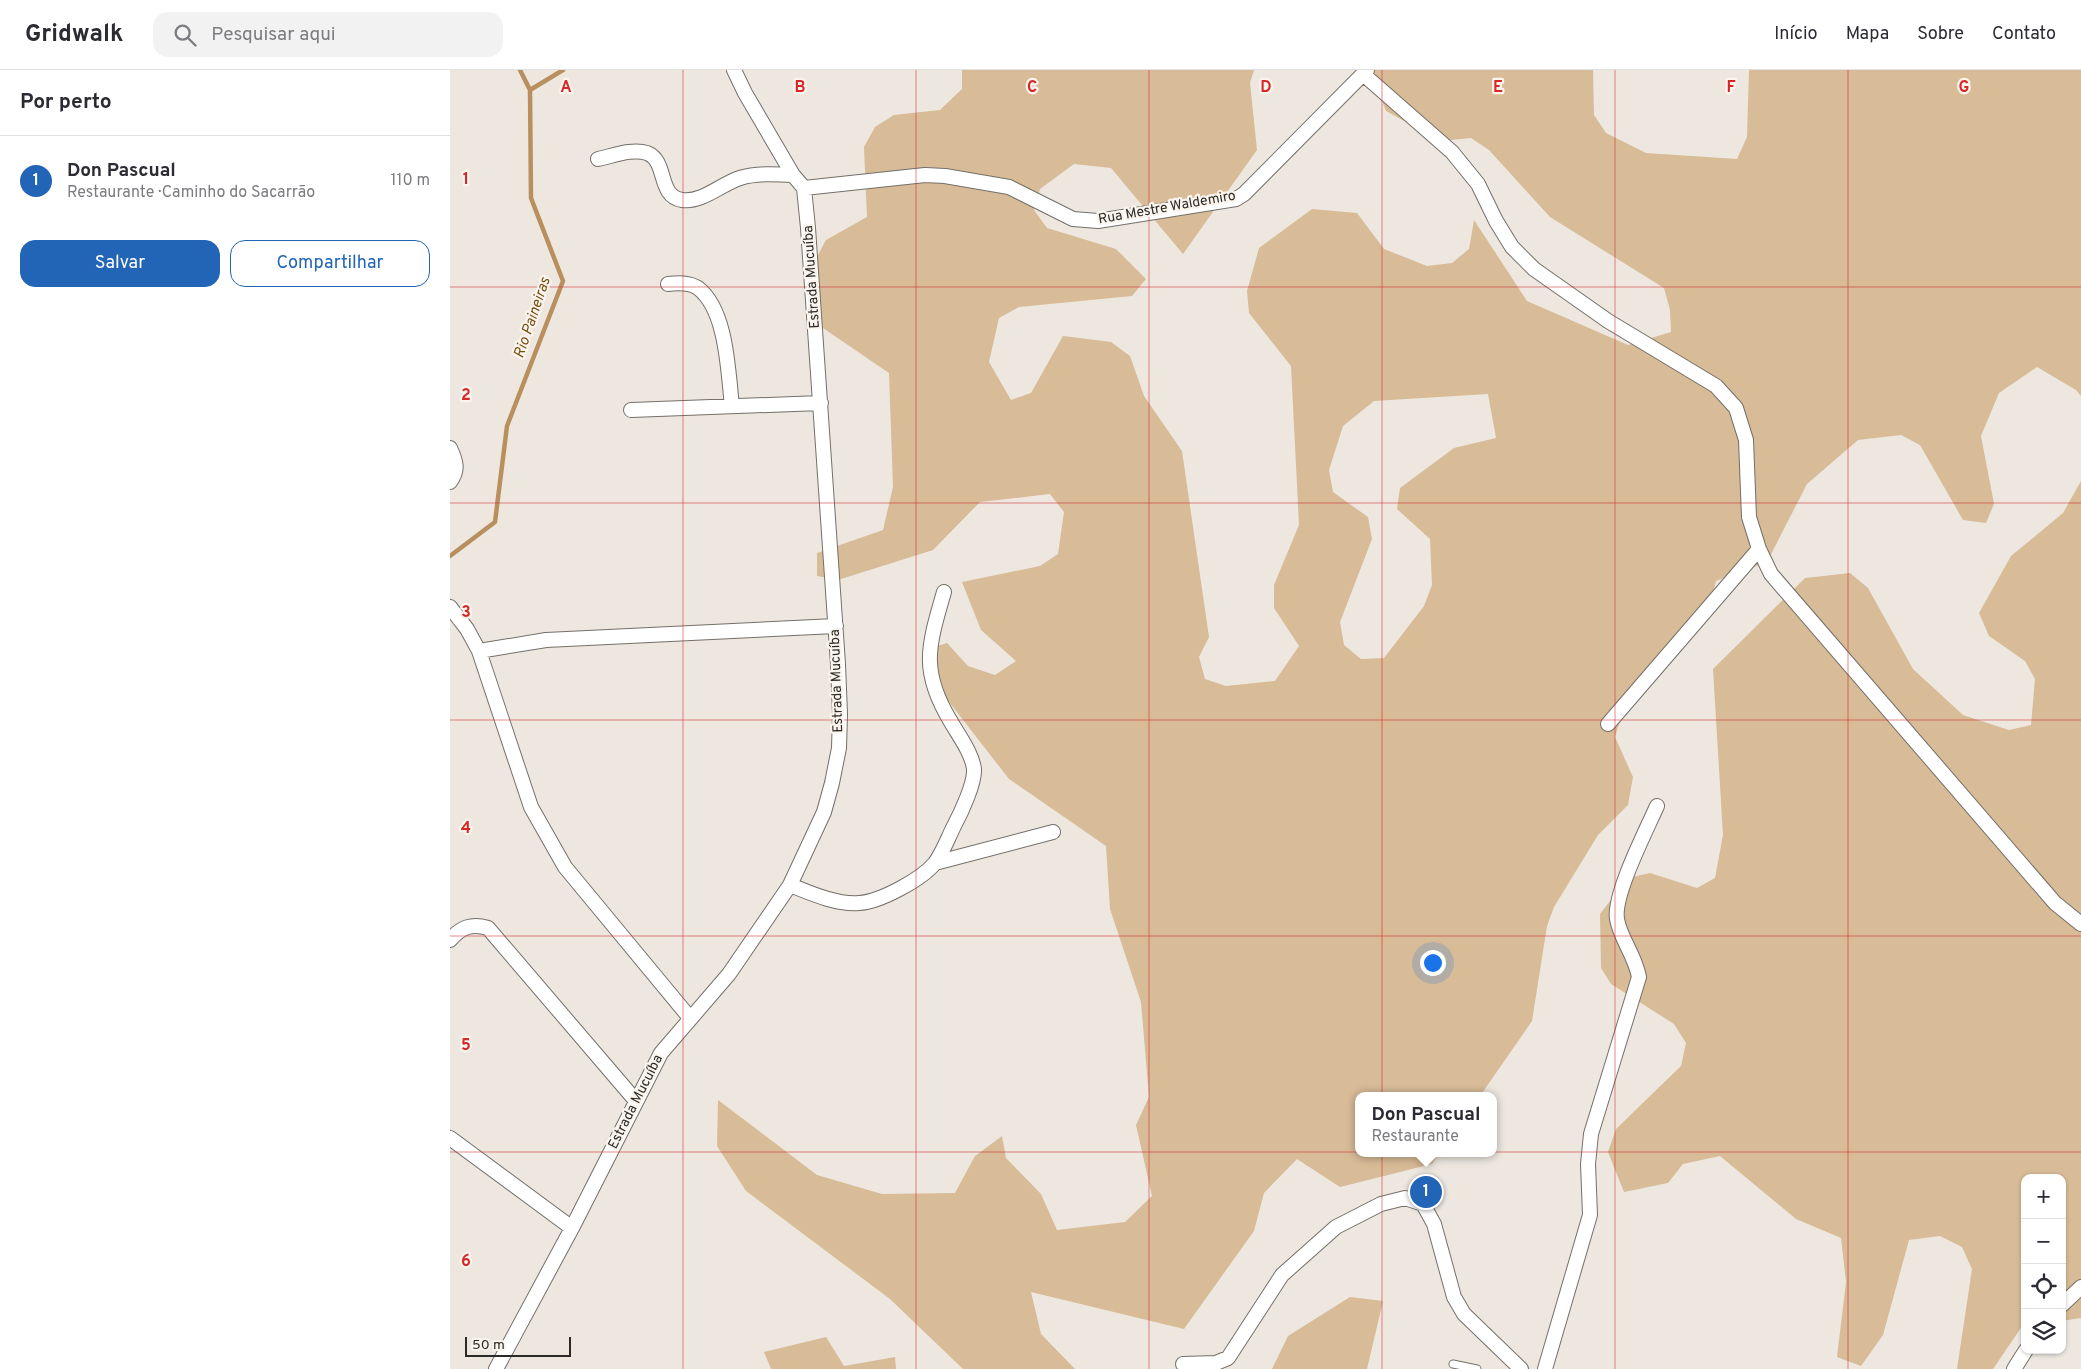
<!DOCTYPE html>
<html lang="pt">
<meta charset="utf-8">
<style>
body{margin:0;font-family:Overpass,sans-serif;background:#f2f2f3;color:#2b2b33}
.controls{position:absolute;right:15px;bottom:15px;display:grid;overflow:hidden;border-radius:10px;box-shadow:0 1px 4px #0004}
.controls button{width:45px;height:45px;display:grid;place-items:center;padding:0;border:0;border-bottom:1px solid #e1e1e2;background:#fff;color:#2b2b33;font:25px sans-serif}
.scale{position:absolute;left:15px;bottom:12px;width:106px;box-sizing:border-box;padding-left:5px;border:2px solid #2c2a27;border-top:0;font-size:14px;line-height:18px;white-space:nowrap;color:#2c2a27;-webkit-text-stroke:4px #faf4ed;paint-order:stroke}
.you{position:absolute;left:982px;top:892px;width:18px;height:18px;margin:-12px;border:4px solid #fff;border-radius:50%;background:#1a73e8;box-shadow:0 0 0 8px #1a73e833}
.badge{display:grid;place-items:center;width:32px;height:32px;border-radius:50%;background:#2264b5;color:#fff;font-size:16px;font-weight:700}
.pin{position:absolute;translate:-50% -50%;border:2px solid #fff;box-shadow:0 1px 5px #0006}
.popup{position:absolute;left:905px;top:1022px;width:142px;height:65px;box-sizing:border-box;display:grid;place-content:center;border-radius:10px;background:#fff;filter:drop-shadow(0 1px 4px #0005);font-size:16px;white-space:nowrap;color:#7c7c81}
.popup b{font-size:19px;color:#2b2b33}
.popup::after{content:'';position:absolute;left:50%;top:100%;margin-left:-10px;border:10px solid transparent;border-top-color:#fff}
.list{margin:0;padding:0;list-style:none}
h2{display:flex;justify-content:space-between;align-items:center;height:65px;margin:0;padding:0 20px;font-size:21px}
h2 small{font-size:16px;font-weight:400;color:#7c7c81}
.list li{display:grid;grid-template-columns:32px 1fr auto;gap:15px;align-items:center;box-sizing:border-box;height:90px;padding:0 20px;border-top:1px solid #e1e1e2}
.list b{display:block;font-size:19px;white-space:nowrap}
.list p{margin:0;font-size:16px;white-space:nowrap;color:#7c7c81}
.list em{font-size:16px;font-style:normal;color:#7c7c81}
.actions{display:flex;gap:10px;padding:15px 20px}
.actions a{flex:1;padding:11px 0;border:1px solid #2264b5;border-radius:15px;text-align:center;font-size:18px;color:#2264b5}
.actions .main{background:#2264b5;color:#fff}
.icon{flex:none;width:28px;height:28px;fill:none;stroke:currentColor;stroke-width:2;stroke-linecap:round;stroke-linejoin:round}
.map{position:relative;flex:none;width:1631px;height:1299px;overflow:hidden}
header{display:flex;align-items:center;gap:30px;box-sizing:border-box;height:70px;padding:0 25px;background:#fff;border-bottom:1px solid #e1e1e2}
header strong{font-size:24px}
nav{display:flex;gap:28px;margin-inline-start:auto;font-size:18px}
.search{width:350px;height:45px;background:#f2f2f3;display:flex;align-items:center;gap:12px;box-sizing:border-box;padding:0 18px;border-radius:15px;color:#7c7c81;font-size:19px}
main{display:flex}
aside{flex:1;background:#fff}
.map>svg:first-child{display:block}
</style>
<header>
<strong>Gridwalk</strong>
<div class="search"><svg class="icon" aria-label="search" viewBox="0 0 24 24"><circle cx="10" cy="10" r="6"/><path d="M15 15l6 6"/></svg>Pesquisar aqui</div>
<nav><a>Início</a><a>Mapa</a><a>Sobre</a><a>Contato</a></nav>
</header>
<main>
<aside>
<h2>Por perto<small></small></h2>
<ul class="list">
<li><span class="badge">1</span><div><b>Don Pascual</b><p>Restaurante · Caminho do Sacarrão</p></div><em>110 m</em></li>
</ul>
<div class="actions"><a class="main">Salvar</a><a>Compartilhar</a></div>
</aside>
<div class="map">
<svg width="1631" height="1299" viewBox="0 0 1631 1299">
<rect width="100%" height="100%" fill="#ede7e0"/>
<path fill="#d8bb97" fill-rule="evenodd" d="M512,0H804L800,13L807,80L733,184L661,98L624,94L590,119L584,140L597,158L666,179L696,209L682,226L569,237L549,248L539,292L561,330L581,323L613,266L661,272L680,286L694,326L732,381L759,567L749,587L755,609L776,616L825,611L849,576L824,538V515L849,455L841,296L799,243L797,221L809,178L862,139L907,143L934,179L977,196L1002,193L1019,179L1024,150L1077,231L1178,275L1221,262L1220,240L1214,218L1100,147L1039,80L1021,68L991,71L936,41L920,0H1143L1144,45L1156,63L1196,83L1287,89L1297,67L1299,0H1631V326L1626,320L1587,297L1549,323L1531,366L1544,434L1536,453L1513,450L1470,375L1451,365L1408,370L1357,414L1317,492L1266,511L1259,539L1178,626L1165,667L1183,707L1178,735L1148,765L1104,837L1097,856L1082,951L1030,1026H908V1083H989L982,1094L890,1117L847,1089L814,1123L804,1161L734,1259L581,1222L591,1264L625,1299H513L440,1229L296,1121L267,1076L268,1030L367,1105L432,1124L505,1123L525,1086L552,1066L556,1088L591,1124L607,1160L675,1152L702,1126L686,1055L699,1027L691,932L660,839L656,776L559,709L496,628L487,603V576L497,573L518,596L545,605L566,591L531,560L512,512L590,496L608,484L614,442L600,424L530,432L483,480L388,510L367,506V483L433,460L443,417L439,303L367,254L355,209L376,170L417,147L414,77L425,57L444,45L490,40L512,19ZM1038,324L1046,368L1004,378L950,418L947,439L980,469L982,515L974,536L934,588L911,589L894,575L890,552L922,469L918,447L883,422L879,400L893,356L924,331Z
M1631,411V1248L1612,1251V1108H1575V1252L1543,1299H1507L1522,1199L1512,1177L1490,1166L1459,1170L1433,1265L1411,1296L1387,1287L1396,1212L1391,1168L1346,1149L1270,1086L1233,1094L1218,1113L1174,1122L1158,1082L1166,1059L1231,996L1236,973L1224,954L1161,914L1151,898L1150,844L1178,808L1200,803L1247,818L1265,808L1273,765L1263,599L1355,508L1400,503L1418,518L1463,599L1513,645L1559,660L1581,655L1585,609L1575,591L1539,566L1529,543L1561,486L1613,443Z
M900,1227L933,1231L917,1299H822L838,1266Z
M376,1267L394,1296L445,1287L446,1299H321L314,1282Z"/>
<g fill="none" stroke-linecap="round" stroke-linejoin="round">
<path stroke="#b9905d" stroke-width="4.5" d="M80,20L113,0
M0,486L45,452L57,356L113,211L81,128L80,20L70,0"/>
<g stroke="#746f69" stroke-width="9">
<path id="service" d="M1003,1294L1027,1299"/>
</g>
<g stroke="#746f69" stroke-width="16">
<path id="minor" d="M913,4L1002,82L1028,114L1046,151L1062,177L1084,199L1158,251L1266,316L1286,338L1296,370L1299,447L1309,479L1321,504L1605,833L1631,854
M148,89C163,86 182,78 197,83C218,91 207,126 232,130C252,133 271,114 290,108C307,103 326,104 343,105
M354,118L475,105L495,106L559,117L623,149L648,151L786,129L794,124L917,0
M218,214C227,213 239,212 248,218C277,240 278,302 282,336
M181,340L371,333
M0,378C6,391 9,400 0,412
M0,537L17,559L29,581
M1158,654L1309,479
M485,793L603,762
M340,815C360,823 387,835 409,833C430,832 472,809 485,793C493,782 498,768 504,756C511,743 525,713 524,699C522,683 509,666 501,652C470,601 478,577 494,522
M0,870C11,857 22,853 38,858L186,1031
M240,948L115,797L81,737L29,581L96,570L386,556
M0,1068L122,1158
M1612,1235L1631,1217
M733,1294L766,1293L778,1288L832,1205L886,1157L931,1134L955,1128L973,1134L984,1154L1004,1227L1014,1244L1071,1299
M46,1299L122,1158L211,983L279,904L340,815L374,742L382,713L389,678L390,644L388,594L358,158L354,118L343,105L295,23L284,0
M1095,1299L1140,1145L1138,1094L1141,1064L1189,907C1185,885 1170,868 1167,849C1163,825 1196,761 1207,736
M1564,1299L1576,1280"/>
</g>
<use href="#service" stroke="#fff" stroke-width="7"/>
<use href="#minor" stroke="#fff" stroke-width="14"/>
</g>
<path fill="none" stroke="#d62828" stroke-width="1" stroke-opacity="0.55" d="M233,0V1299M466,0V1299M699,0V1299M932,0V1299M1165,0V1299M1398,0V1299M0,217H1631M0,433H1631M0,650H1631M0,866H1631M0,1082H1631"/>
<g text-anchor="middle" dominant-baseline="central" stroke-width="4.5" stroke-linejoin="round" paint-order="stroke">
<g font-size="14" fill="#2c2a27" stroke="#faf4ed">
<text transform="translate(717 138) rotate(-10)">Rua Mestre Waldemiro</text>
<text transform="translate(362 207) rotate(-94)">Estrada Mucuíba</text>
<text transform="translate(387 611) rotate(-92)">Estrada Mucuíba</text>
<text transform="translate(186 1032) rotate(-63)">Estrada Mucuíba</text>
</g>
<g font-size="15" font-style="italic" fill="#754d0e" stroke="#faf4ed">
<text transform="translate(83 248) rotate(-71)">Rio Paineiras</text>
</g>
</g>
<g font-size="16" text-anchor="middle" font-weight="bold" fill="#d62828" stroke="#faf4ed" stroke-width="4.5" stroke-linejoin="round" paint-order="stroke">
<text x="116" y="22">A</text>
<text x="350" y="22">B</text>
<text x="582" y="22">C</text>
<text x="816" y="22">D</text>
<text x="1048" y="22">E</text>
<text x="1281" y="22">F</text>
<text x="1514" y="22">G</text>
<text x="16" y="114">1</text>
<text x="16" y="330">2</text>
<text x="16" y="547">3</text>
<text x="16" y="763">4</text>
<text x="16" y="980">5</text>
<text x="16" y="1196">6</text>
</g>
</svg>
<div class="controls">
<button>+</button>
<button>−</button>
<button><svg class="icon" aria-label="locate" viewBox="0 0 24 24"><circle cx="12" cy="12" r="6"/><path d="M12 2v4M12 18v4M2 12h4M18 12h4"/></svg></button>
<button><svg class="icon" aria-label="layers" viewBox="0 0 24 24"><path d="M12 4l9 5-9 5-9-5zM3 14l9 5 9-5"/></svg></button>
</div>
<div class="scale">50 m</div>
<div class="you"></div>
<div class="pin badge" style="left:976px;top:1122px">1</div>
<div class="popup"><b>Don Pascual</b>Restaurante</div>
</div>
</main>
